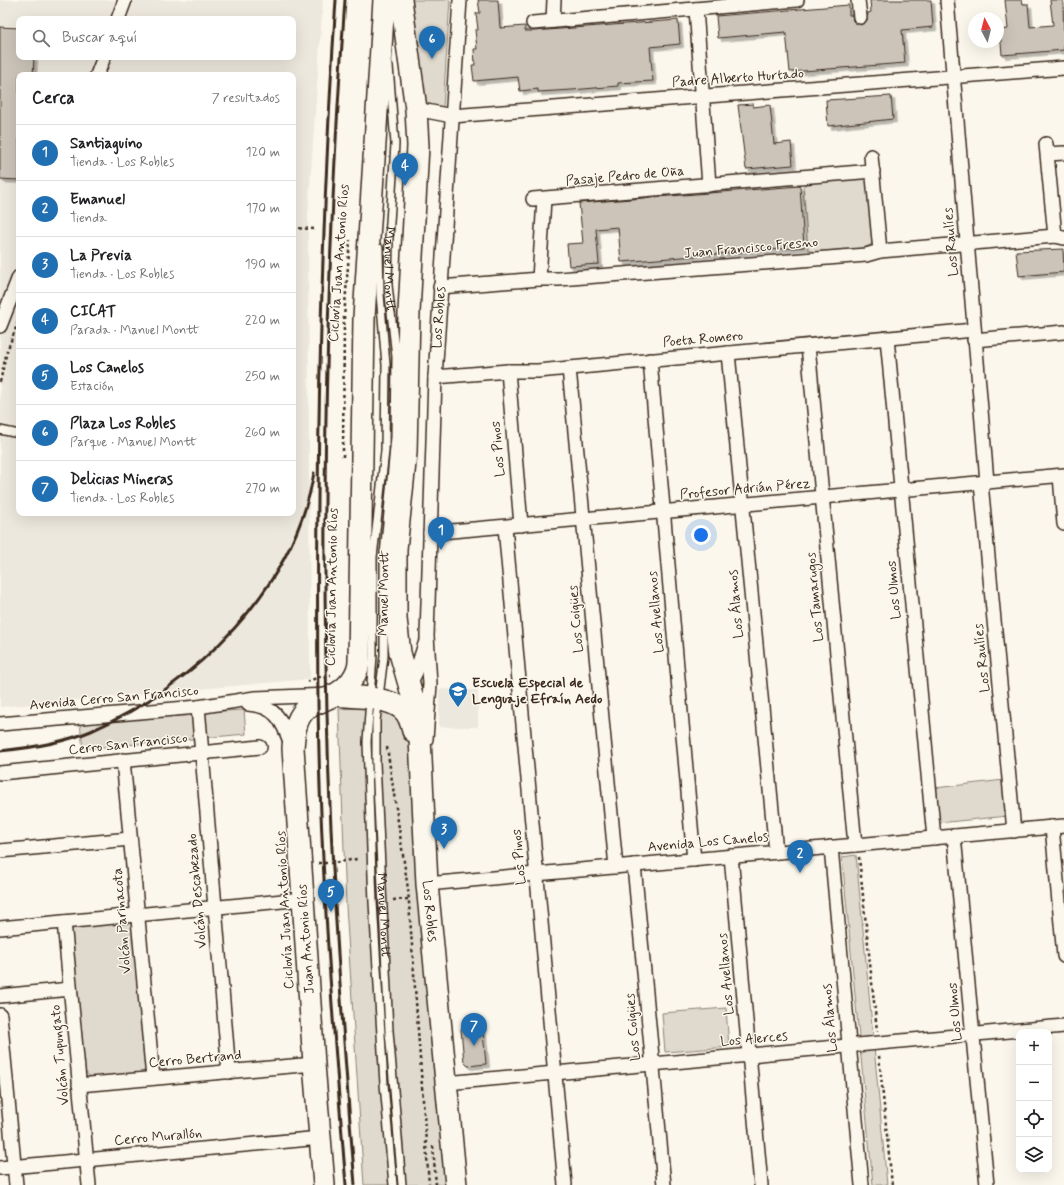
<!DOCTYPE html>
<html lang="es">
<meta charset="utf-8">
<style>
body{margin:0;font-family:Mynerve,sans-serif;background:#f2f2f2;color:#202124}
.controls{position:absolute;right:12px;bottom:12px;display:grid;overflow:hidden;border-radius:8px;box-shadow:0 4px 16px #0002}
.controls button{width:36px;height:36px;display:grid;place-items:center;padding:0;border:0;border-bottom:1px solid #e0e0e0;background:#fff;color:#202124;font:20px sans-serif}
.compass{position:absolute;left:968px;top:12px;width:36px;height:36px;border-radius:50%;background:#fff;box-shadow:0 4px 16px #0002;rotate:353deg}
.you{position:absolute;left:701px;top:535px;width:14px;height:14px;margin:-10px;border:3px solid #fff;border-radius:50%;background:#1a73e8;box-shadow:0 0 0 6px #1a73e833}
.badge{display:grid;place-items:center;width:26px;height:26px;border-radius:50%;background:#1f6fb2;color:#fff;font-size:13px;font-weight:700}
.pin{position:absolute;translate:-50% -33px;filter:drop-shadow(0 1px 2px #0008)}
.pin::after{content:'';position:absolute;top:21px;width:14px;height:12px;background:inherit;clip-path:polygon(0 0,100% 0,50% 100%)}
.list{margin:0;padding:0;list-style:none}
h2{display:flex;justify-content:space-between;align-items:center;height:52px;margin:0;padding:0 16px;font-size:17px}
h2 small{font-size:13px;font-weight:400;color:#757577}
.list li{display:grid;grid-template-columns:26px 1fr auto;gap:12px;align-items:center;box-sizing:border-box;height:56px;padding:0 16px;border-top:1px solid #e0e0e0}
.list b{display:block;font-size:15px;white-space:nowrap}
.list p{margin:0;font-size:13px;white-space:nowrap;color:#757577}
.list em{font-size:13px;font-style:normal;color:#757577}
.icon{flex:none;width:22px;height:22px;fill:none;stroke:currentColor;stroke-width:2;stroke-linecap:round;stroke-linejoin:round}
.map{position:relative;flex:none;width:1064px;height:1185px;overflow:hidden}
.search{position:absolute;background:#fff;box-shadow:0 4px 16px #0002;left:16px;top:16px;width:280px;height:44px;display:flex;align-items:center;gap:10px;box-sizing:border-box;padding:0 14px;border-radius:8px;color:#757577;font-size:15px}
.panel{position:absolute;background:#fff;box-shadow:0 4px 16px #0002;left:16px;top:72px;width:280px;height:444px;border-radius:8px}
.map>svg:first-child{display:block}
</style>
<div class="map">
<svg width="1064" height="1185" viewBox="0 0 1064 1185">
<defs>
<filter id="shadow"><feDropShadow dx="3.5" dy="3.5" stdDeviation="0" flood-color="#0004"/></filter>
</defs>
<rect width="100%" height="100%" fill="#fbf7ec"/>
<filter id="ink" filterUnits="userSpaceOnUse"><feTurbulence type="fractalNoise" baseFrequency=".025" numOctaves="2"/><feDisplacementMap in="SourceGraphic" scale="8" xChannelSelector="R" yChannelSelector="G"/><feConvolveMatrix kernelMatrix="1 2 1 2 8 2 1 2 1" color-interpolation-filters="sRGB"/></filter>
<g filter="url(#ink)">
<path fill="#ede8dd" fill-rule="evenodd" d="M0,0H323L308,215L310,679L0,707ZM19,19H293V57H19ZM19,75H293V513H19Z
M439,689L478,690V727H439Z"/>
<path fill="#dfd9ce" stroke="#8d8276" d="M407,0H450L443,108L426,103Z
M856,177L864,179L869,186L873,236L872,244L864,248L813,252L808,250L803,187L808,180Z
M356,708L376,709L403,715L411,727L449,1185H364L346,906L339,709Z
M244,710L246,734L83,749L80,723L202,712Z
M1004,780L1008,816L938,823L935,788Z
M856,855L887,1185H873L842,857Z
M127,920L133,926L147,1067L142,1074L92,1078L84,1071L69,932L73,925Z
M726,1008L729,1047L665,1052L662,1013Z"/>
<path fill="#ccc4b9" stroke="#3b2a1e" filter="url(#shadow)" d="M478,0H498L500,28L525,26V31H534L678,20L680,44L650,47L653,81L618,83V86L572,90L538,92V89L520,91L518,77L474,81L472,65H475L474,49H477L475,30H478L476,13H480Z
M870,0H931L933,27L902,30L905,63L790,72L786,32L718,38L716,16L849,5V15H852L853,21L861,25L867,20L868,13L871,12Z
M1005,0H1022L1023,4H1028L1030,27L1053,25L1050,0H1063L1064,50L1002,55L1000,30L1008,29Z
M0,27L19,28V57H34L33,75H19V180L0,179Z
M891,96L893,119L828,126L826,100Z
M753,104V107L770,105L774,144L791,142L793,165L746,169L738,105Z
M800,186L804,247L621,262L618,227L596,229L599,264L569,266L567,244L583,243L579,203Z
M1063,249L1064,272L1019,276L1016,251Z
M482,1023L486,1064L468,1066L464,1062L461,1029L467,1025Z"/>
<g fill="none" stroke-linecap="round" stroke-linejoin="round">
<g stroke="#3b2a1e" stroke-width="10">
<g id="lane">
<path id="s1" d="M389,66L395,144L389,238L388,285L396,357L395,437L384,555V656L376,721V763L389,1031L402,1185"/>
<path d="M379,248L380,294L386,365L385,451L373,557V655L367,742L373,902L384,1084L393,1185"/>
<path d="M0,430L19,434"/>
</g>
</g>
<g stroke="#3b2a1e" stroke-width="16">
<g id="street">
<path d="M858,0L860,17"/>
<path d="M947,0L987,482"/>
<path d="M696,9L709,185"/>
<path d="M118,19L125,0"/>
<path d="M553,21L554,0"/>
<path d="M533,23L797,0"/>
<path d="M97,75L104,57"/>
<path d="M416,109L452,116L1064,68"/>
<path d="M1046,144L1055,236"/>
<path d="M1048,154L1064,153"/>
<path d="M871,156L880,251"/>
<path d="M533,199L873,171"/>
<path d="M539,279L544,199"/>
<path d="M440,287L539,279H559L866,255L880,251L1055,236L1064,238"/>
<path d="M0,326L19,277"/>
<path d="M887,338L934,838"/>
<path d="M974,340L1064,332"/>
<path d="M808,346L855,845"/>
<path d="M728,353L776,852"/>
<path d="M650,360L694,860"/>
<path d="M569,368L616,867"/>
<path d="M508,371L521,525"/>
<path d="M435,377L508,371H538L974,330"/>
<path d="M1060,476L1064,524"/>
<path d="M981,483L1014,831"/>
<path d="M505,527L565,1185"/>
<path d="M430,533L1064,475"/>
<path d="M409,686L416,672L425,644"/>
<path d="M248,704C276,706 282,720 291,744"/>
<path d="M198,707L229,1072"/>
<path d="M0,724L198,707L255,698L329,695"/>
<path id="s2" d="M426,739L430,684L427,636L435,377L460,0"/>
<path d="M123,760L153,1078"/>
<path d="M0,773L260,747"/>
<path d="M1052,827L1064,956"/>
<path d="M954,836L987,1185"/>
<path d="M831,847L862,1185"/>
<path d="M0,851L130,839"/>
<path d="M731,856L761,1185"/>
<path d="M634,865L664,1185"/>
<path d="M427,884L1064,826"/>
<path d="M64,922L89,1185"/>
<path d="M0,928L303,899"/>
<path d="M0,996L70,989"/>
<path d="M0,1015L16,1185"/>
<path d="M446,1083L1064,1026"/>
<path d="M79,1085L314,1064"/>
<path d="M0,1168L320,1138"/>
</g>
</g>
<g stroke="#3b2a1e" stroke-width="24">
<g id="primary">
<path id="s3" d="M401,0L416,109L418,146L409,312L406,453L396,549V619L400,653L417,712L420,738L427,884L456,1185"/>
<path d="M333,695C352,697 387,696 402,709C409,714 411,723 413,731"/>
<path d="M324,1185L314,1064L293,748C294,735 295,720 305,710C310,706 318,703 324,700C341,693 356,681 359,663L364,318L384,0"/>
</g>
</g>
<path stroke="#3b2a1e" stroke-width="2.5" stroke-dasharray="3 3" stroke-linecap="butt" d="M293,228L316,229
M0,382L7,351L19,320
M343,457L344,318L350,240
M307,682L318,677L331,676
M387,747L408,889L429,1185
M859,857L877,1031
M318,863H333L357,859
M393,900L410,899
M879,1056L892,1185
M433,1146L436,1185"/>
<use href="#lane" stroke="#fbf7ec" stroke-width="7"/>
<use href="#street" stroke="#fbf7ec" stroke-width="13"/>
<use href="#primary" stroke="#fbf7ec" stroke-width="21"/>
<path stroke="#3b2a1e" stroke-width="3" d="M336,0C320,234 316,468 318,703C320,864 333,1025 346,1185
M345,0C326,259 320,521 329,780C334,916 344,1050 355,1185
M0,751C31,748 63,743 91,731C196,686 294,588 314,473"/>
</g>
</g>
<defs>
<g id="school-pin" transform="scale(1)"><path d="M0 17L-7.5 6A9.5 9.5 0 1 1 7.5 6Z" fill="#1f6fb2" stroke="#fbf7ec"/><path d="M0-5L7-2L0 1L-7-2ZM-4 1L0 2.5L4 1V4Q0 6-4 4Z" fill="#fff"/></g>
</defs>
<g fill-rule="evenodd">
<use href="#school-pin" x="458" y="691"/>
</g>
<g text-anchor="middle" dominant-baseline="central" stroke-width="3" stroke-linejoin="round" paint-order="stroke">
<g font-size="14" fill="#3b2a1e" stroke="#fbf7ec">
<text transform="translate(738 78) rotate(-4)">Padre Alberto Hurtado</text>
<text transform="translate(625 176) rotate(-5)">Pasaje Pedro de Oña</text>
<text transform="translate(951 242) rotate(-95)">Los Raulíes</text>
<text transform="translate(751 248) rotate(-5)">Juan Francisco Fresno</text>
<text transform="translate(339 263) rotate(-86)">Ciclovía Juan Antonio Ríos</text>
<text stroke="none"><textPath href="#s1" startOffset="204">Manuel Montt</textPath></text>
<text stroke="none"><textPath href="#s2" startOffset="422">Los Robles</textPath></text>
<text transform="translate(703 339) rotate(-5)">Poeta Romero</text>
<text transform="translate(498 449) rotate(-95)">Los Pinos</text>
<text transform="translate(745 489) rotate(-5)">Profesor Adrián Pérez</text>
<text transform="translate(332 587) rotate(-89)">Ciclovía Juan Antonio Ríos</text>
<text transform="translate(894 590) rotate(-95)">Los Ulmos</text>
<text transform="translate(384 593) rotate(-89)">Manuel Montt</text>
<text transform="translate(815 597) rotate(-95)">Los Tamarugos</text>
<text transform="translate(736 604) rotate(-95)">Los Álamos</text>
<text transform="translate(656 612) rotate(-95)">Los Avellanos</text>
<text transform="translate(576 619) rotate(-95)">Los Coigües</text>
<text transform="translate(982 658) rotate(-96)">Los Raulíes</text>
<text transform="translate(114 698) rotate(-5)">Avenida Cerro San Francisco</text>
<text transform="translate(128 744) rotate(-6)">Cerro San Francisco</text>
<text transform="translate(708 842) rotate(-5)">Avenida Los Canelos</text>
<text transform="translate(519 857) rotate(-95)">Los Pinos</text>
<text transform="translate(197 891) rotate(-95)">Volcán Descabezado</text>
<text transform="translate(285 910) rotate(-93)">Ciclovía Juan Antonio Ríos</text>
<text stroke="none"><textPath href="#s3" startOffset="916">Los Robles</textPath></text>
<text stroke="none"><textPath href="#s1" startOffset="852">Manuel Montt</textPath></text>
<text transform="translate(122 921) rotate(-95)">Volcán Parinacota</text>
<text transform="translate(306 939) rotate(-94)">Juan Antonio Ríos</text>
<text transform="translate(726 974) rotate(-95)">Los Avellanos</text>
<text transform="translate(955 1012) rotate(-95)">Los Ulmos</text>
<text transform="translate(830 1018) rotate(-95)">Los Álamos</text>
<text transform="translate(633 1027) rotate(-95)">Los Coigües</text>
<text transform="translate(754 1039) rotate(-5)">Los Alerces</text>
<text transform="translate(60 1055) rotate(-95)">Volcán Tupungato</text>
<text transform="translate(195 1059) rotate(-5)">Cerro Bertrand</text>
<text transform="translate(158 1137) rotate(-5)">Cerro Murallón</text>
</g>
<g font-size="14" font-weight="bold" fill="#3b2a1e" stroke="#fbf7ec" text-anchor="start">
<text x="472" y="683">Escuela Especial de<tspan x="472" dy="16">Lenguaje Efraín Aedo</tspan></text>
</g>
</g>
</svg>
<div class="controls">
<button>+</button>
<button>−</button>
<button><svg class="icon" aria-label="locate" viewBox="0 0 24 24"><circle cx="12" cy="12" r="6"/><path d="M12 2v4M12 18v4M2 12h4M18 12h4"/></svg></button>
<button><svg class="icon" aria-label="layers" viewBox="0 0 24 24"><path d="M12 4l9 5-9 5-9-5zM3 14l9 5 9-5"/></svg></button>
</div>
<svg class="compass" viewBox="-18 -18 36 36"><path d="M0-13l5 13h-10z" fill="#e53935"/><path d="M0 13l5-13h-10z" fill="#757577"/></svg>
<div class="you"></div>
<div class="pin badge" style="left:441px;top:550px">1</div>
<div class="pin badge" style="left:800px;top:873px">2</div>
<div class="pin badge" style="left:444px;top:849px">3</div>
<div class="pin badge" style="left:405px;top:186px">4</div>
<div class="pin badge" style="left:331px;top:912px">5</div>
<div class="pin badge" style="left:432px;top:59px">6</div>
<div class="pin badge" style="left:474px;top:1046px">7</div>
<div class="search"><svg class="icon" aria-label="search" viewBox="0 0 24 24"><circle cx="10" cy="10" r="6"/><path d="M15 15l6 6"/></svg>Buscar aquí</div>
<section class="panel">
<h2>Cerca<small>7 resultados</small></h2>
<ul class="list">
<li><span class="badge">1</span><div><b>Santiaguino</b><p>Tienda · Los Robles</p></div><em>120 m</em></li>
<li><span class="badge">2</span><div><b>Emanuel</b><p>Tienda</p></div><em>170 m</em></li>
<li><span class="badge">3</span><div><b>La Previa</b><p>Tienda · Los Robles</p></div><em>190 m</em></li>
<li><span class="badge">4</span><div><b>CICAT</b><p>Parada · Manuel Montt</p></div><em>220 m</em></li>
<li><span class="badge">5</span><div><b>Los Canelos</b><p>Estación</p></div><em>250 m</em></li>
<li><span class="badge">6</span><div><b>Plaza Los Robles</b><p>Parque · Manuel Montt</p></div><em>260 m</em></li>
<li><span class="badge">7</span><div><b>Delicias Mineras</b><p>Tienda · Los Robles</p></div><em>270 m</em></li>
</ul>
</section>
</div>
